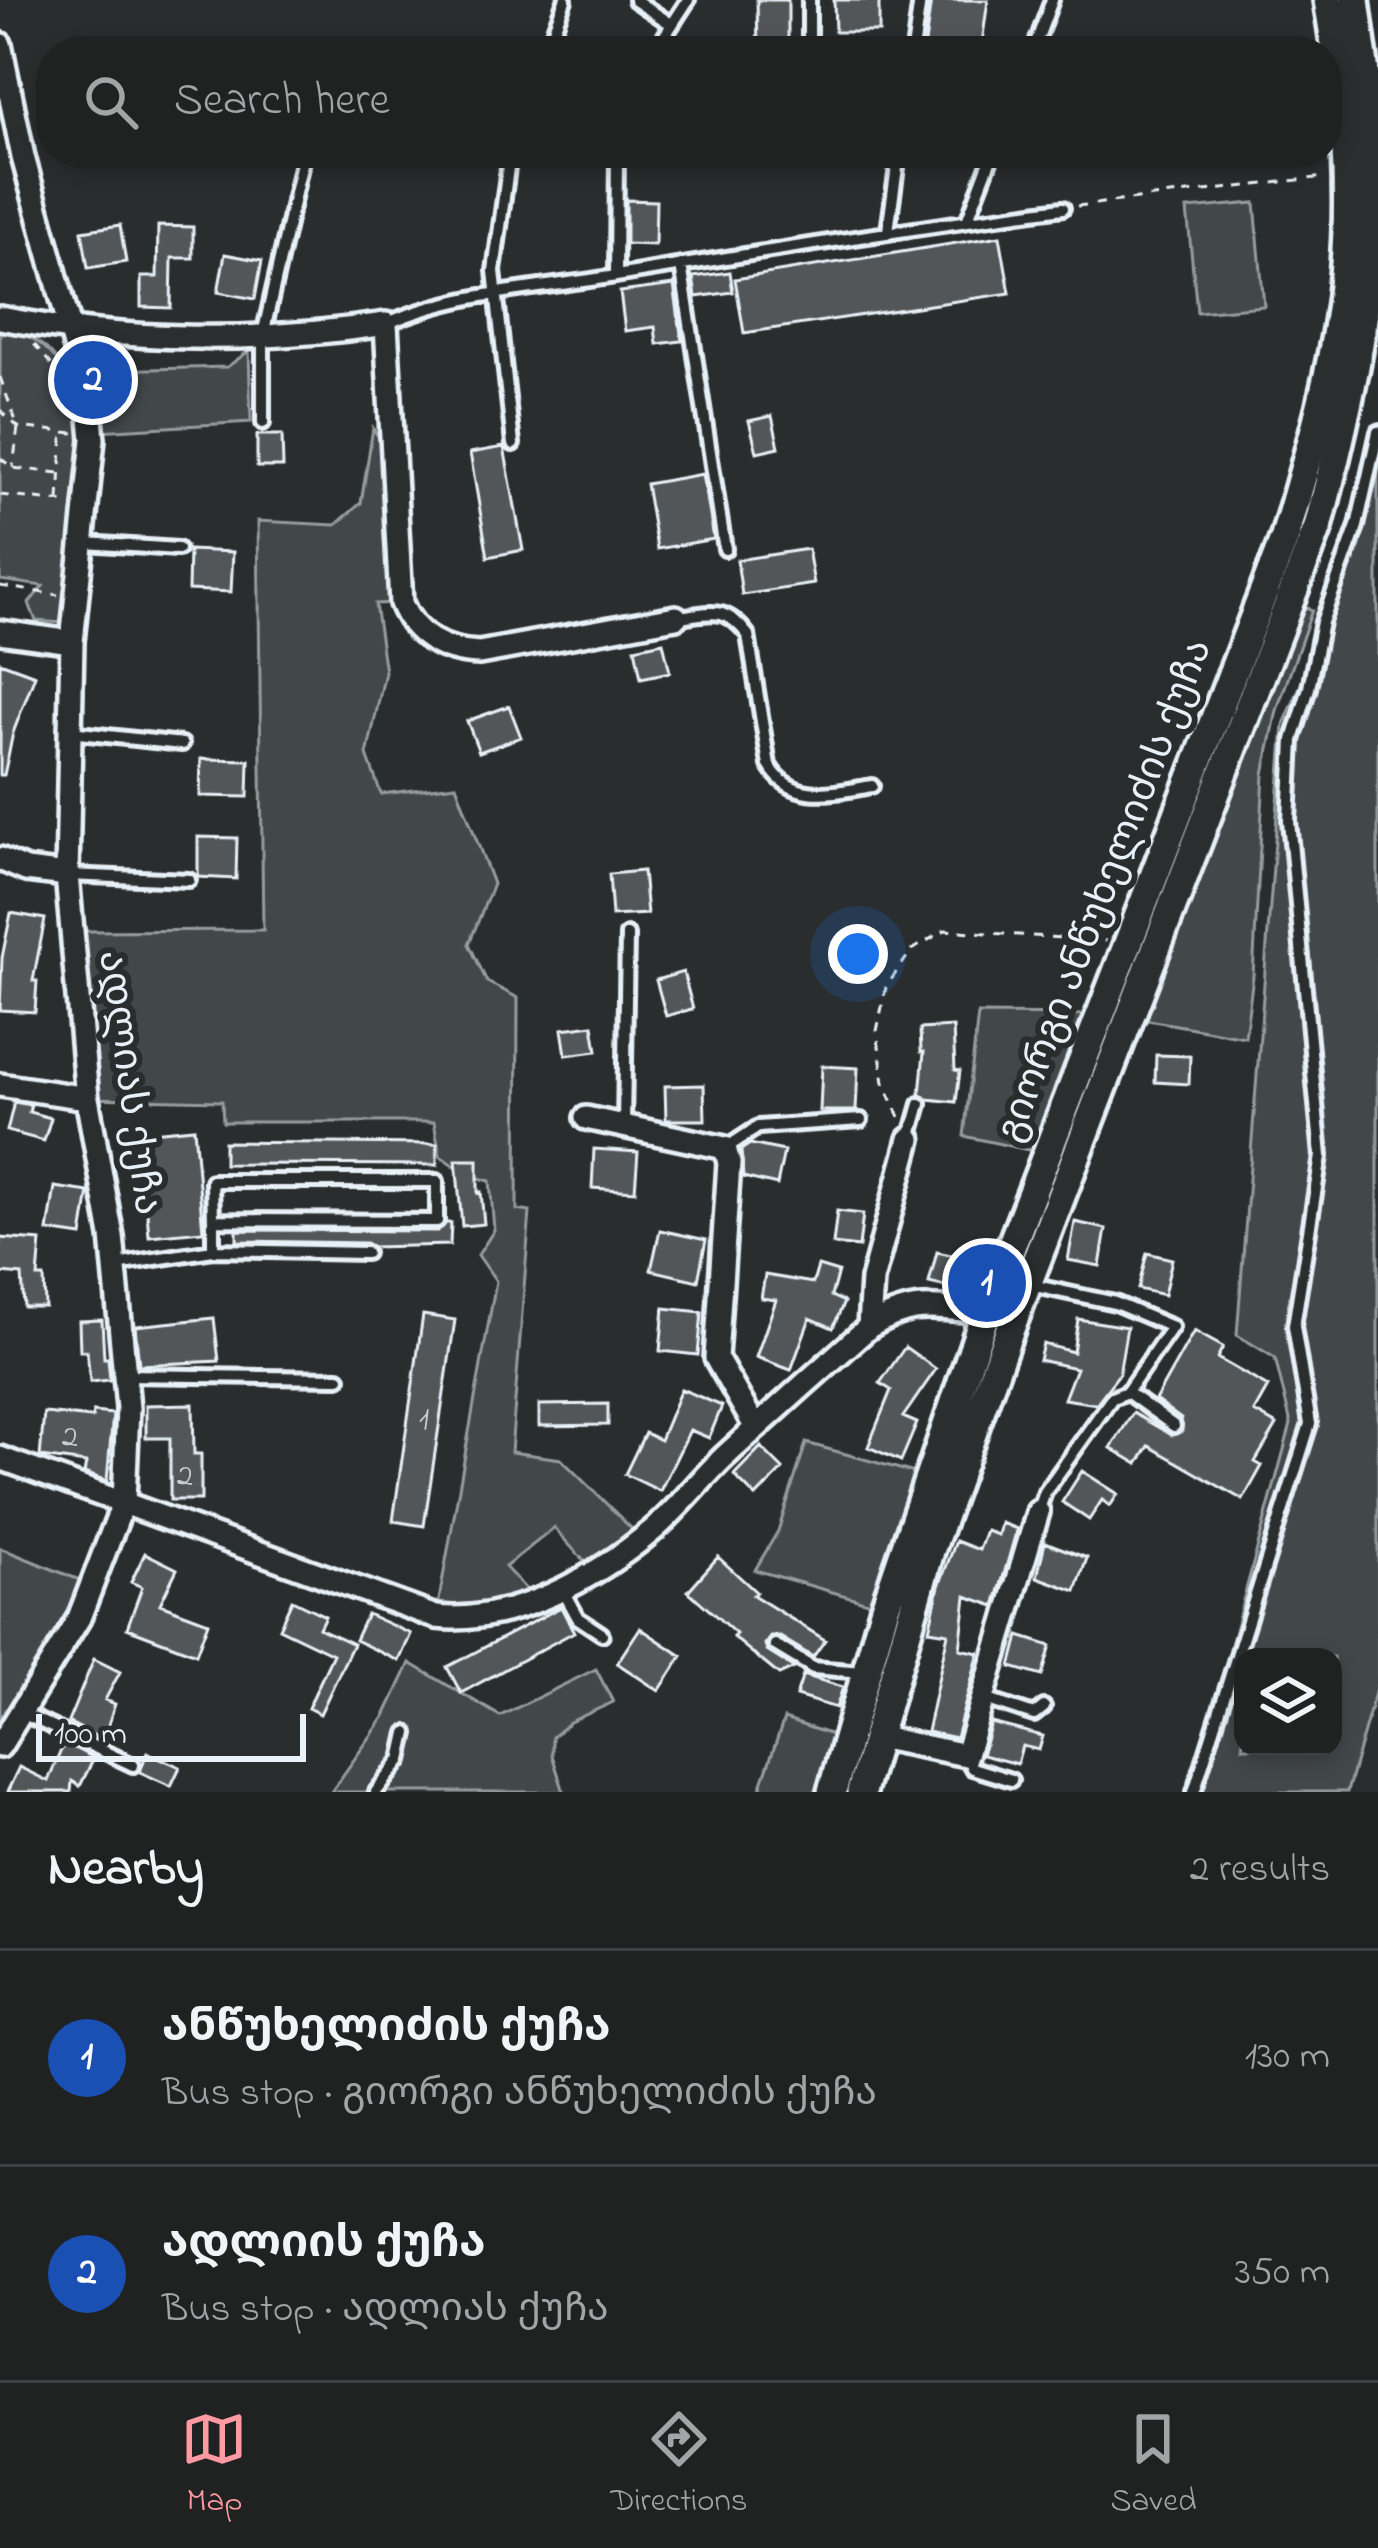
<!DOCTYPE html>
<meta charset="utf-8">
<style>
body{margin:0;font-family:"Indie Flower","Noto Sans Georgian",sans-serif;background:#2d2f2f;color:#f1f3f6}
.controls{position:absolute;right:36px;bottom:36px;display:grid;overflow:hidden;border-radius:24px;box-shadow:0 6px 18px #0003}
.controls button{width:108px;height:108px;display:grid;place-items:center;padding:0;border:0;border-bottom:3px solid #3d3f40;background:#202222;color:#f1f3f6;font:60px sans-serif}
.scale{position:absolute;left:36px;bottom:30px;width:270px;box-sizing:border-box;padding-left:12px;border:6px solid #e8f1f8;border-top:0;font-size:33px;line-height:42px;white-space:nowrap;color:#e8f1f8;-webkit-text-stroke:9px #2a2d2e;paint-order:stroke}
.you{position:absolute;left:858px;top:954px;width:42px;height:42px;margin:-30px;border:9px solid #fff;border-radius:50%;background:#1a73e8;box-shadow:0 0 0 18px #1a73e833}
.badge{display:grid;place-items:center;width:78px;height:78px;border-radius:50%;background:#ff9aa2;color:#fff;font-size:39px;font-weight:700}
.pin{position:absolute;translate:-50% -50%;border:6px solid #fff;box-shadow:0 3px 12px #0006}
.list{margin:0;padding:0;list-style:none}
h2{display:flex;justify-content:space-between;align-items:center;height:156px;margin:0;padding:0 48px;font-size:51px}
h2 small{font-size:39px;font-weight:400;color:#a2a4a5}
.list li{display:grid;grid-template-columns:78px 1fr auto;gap:36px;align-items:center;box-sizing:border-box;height:216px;padding:0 48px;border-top:3px solid #3d3f40}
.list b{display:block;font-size:45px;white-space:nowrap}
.list p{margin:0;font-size:39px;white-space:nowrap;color:#a2a4a5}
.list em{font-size:39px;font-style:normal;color:#a2a4a5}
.icon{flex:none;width:66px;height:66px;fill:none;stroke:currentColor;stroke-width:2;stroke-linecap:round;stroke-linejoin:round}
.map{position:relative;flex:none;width:1378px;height:1792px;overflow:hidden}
.search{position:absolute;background:#202222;box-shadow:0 6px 18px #0003;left:36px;right:36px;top:36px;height:132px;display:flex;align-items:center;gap:30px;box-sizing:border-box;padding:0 42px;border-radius:48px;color:#a2a4a5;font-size:45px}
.sheet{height:588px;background:#202222}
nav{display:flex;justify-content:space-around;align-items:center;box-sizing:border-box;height:168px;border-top:3px solid #3d3f40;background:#202222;font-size:33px;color:#a2a4a5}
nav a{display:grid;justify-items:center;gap:6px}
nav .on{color:#ff9aa2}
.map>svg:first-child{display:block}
</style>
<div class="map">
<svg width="1378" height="1792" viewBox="0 0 1378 1792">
<rect width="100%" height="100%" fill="#2a2d2e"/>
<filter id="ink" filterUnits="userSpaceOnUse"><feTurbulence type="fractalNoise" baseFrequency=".00833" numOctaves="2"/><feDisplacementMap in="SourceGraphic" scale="24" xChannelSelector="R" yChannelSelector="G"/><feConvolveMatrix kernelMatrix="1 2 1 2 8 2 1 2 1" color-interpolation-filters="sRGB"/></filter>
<g filter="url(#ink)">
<path fill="#424648" stroke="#959ca0" stroke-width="3" fill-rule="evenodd" d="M1255,203L1264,306L1197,312L1187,209Z
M0,325C127,357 75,531 63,623L36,621L29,603L43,586L0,580Z
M249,351L251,422L98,431L94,407L101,374L109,370L227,367Z
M373,428L385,448L396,603L375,604L385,672L367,755L381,794L456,785L493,884L469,944L487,982L518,998L517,1210L530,1212L511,1452L561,1459L642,1539L594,1572L554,1528L505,1567L535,1599L436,1617L496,1281L478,1255L494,1230L490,1181L468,1175L440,1156L434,1122H223L222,1101L87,1098L82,931L263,930L258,521L336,525L361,503Z
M1378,460V1682L1347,1792H1191L1291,1424L1275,1358L1237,1335L1284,724L1360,546ZM1243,1657H1333V1747H1243Z
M1290,599L1312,610L1277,710L1264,774L1253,976L1245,1037L1131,1017Z
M978,1014L1100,1015L1047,1154L964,1136Z
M806,1443L929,1477L885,1607L755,1570L778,1531Z
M0,1548L92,1585L0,1728Z
M410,1663L500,1716L596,1669L613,1702L570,1722L552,1737V1755L564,1792H331L385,1716Z
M784,1719L847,1740L832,1792H759Z"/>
<path fill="#535759" stroke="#e8f1f8" stroke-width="3" d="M757,0H788V51H758Z
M834,0H879V32H835Z
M931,0H988L981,51H924Z
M626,200L656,201L655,245L626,244Z
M120,225L126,262L88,268L82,231Z
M158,226L193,227V258H172L171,308L141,307V277H157Z
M1000,236L1010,293L744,333L735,279Z
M225,254L262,261L255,299L218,292Z
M730,272L733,292L696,297L693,277Z
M674,285L682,341L657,344L655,327L625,331L620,292Z
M772,416L779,447L757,452L749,421Z
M257,435H282L283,467H257Z
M504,447L523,550L488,557L470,453Z
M703,474L714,539L657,549L646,484Z
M808,549L814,584L742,595L737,560Z
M189,550L233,552L231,592L188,590Z
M663,642L670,672L641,678L635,648Z
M0,662L35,675L13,733L4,775H0Z
M509,706L521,737L479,752L467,721Z
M201,759L249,760L248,797L200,796Z
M198,837L237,838L236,879L198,877Z
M643,871L647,914L612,916L609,874Z
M11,913L45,919L33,981H37L35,1012L0,1010L2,958Z
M683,972L693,1009L666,1016L656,980Z
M593,1025L597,1051L566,1055L562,1029Z
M953,1027L955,1070L960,1071L956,1102L928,1099L920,1094L924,1052H921L920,1029Z
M1156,1055L1190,1056L1189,1084L1155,1082Z
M822,1066L858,1068L856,1111H820Z
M704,1085L705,1120H666L665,1086Z
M14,1102L31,1105L29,1112L51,1118L44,1141L7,1131Z
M194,1128L203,1231L149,1236L140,1133Z
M224,1142L437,1144V1165L224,1164Z
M750,1144L784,1151L777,1185L743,1177L741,1150Z
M594,1149L638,1152L635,1191L592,1188Z
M456,1160H478V1193L481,1192L484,1224L462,1226Z
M55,1187L89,1192L82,1236L48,1231Z
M837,1211L863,1214L859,1247L833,1244Z
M1075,1222L1106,1229L1100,1266L1068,1260Z
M446,1223H451L450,1245L373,1247L366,1243L237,1241V1230L437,1231Z
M660,1230L706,1240L698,1281L651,1270Z
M0,1238L41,1241L38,1277H44L45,1307H24L22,1275L0,1273Z
M937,1252L974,1260L966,1292L929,1283Z
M1147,1253L1172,1259L1164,1295L1138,1289Z
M818,1266L838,1272L831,1296L844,1302L833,1328L810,1318L791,1370L756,1357L776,1300L761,1298L765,1275L813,1283Z
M664,1308L702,1312L698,1355L660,1351Z
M423,1315L455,1320L424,1526L393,1521Z
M214,1318L219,1361L139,1365L135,1326Z
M1078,1319L1127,1327L1119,1374L1096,1404L1064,1399L1076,1368L1039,1360L1043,1344L1073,1352Z
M102,1320L104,1358H108L110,1380L90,1382L87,1351H80L79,1321Z
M1194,1331L1223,1347L1217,1358L1268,1387L1254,1412L1277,1425L1255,1462L1262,1466L1243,1500L1149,1446L1138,1464L1111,1448L1133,1413L1172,1435L1182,1431L1181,1419L1155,1400Z
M905,1347L936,1369L903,1417L917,1423L901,1461L868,1447L891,1390L880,1383Z
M681,1389L722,1406L709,1438L690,1430L660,1491L625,1474L645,1433L660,1440Z
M193,1404L194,1454H201V1500H170V1438H146V1405Z
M608,1404V1425L539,1426V1405Z
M93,1412L113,1414L107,1481L84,1473L86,1463L40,1457L44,1413L92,1418Z
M761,1447L783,1469L756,1497L734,1475Z
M1082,1471L1118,1494L1110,1506L1102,1500L1089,1520L1062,1502Z
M1001,1523L1017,1529L995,1606L966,1596L960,1649L979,1653L956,1738L927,1732L948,1633L929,1630L939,1586L956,1541L979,1550L986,1531L998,1535Z
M1045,1542L1087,1558L1076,1591L1037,1577Z
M145,1553L177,1569L160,1604L208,1622L196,1654L127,1628L142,1587L131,1582Z
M718,1557L756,1592L753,1595L825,1640L813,1657L780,1637L771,1636L765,1644L767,1651L794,1668L779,1675L733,1637L736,1634L688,1591Z
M292,1600L325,1616L319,1628L353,1644L320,1714L308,1708L333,1654L279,1628Z
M561,1607L574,1632L461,1693L447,1667Z
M367,1614L411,1634L399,1661L355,1640Z
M640,1628L682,1656L659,1691L617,1663Z
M1019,1636L1051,1646L1042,1676L1011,1667Z
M94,1659L120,1672L105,1700L115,1704L103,1740L68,1722Z
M803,1675L843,1687L836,1708L796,1696Z
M991,1723L1043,1736L1039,1750L1022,1746L1017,1764L982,1755Z
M64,1743L94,1758L80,1786L72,1781L71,1792H7L19,1767L48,1781Z
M147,1752L180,1767L171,1786L140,1772Z"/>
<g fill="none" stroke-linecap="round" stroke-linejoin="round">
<g stroke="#e8f1f8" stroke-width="20">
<path id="lane" d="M635,0L671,24
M809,0V51
M546,51L565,0
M655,51L688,0
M913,51L920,0
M1033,51L1052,0
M510,153L494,271L513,444
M967,221L993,153
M888,231L899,153
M681,265L725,549
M616,276L617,153
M386,324C454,293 537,289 610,277C761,252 912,228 1063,208
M263,423V335L303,158
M85,543L178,549
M678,617C712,613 725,605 748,635L769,765C792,805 835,792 872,786
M70,732L182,744
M67,875L189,880
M624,1126L627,935
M910,1139L920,1104
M726,1148L758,1127L861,1120
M212,1181H437V1221L213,1220Z
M213,1250L366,1253
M116,1265L213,1250V1220
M1031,1285L1115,1303L1172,1327L1127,1392L1112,1398L1045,1492L1038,1512
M125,1375L339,1378
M1127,1392L1174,1426
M562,1589L578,1618L602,1634
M775,1645L813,1668L863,1672
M982,1698L1034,1715L1044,1707
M22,1713L133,1765
M966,1755L972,1768L1011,1780
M376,1792L401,1760L407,1733
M1194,1792L1310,1424L1294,1326L1321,1156L1289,821L1293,740L1309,688L1322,622L1357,526L1378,432"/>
</g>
<g stroke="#e8f1f8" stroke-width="30">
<path id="street" d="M0,44L23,157L89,397L93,439L72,642L67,875L87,1098L112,1236L128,1408L124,1501L79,1618L0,1746
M0,318C126,342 259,343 386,324L401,603C414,636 444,652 479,653L676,617
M0,632L72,642
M0,859L26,870L67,875
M0,1085L87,1098
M586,1118L725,1148L729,1163L716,1358L756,1428
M869,1327L872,1280L910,1139
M0,1458L436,1617C512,1625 596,1578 653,1530C679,1508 700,1480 724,1457C772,1413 820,1370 869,1327C906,1305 923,1306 965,1310
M877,1737L966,1755L1038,1512"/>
</g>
<g stroke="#e8f1f8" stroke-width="36">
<path id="secondary" d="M832,1792L885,1607L985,1314L1285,537C1309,452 1336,364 1344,276C1353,183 1344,91 1328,0
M861,1792L930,1551L1005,1342L1318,527C1348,410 1375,295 1374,174C1373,116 1362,57 1355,0"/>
</g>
<path stroke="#e8f1f8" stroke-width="3" stroke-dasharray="9 9" stroke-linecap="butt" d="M1077,206L1324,177
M34,344L62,377
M0,377L18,427L13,468
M0,410L18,427L74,433
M0,458L13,468L59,473
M0,495L64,502
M59,500L63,432
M0,586L58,595
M900,1117L884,1083L877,1031L886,987L912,950L945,930L1106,941"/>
<use href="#lane" stroke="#2a2d2e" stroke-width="10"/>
<use href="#street" stroke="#2a2d2e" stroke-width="21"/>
<use href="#secondary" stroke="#2a2d2e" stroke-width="27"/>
</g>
</g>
<g text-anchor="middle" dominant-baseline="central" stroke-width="12" stroke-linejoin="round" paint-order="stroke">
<g font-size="33" fill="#c3cad0">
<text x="424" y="1421">1</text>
<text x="70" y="1438">2</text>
<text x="185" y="1477">2</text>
</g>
<g font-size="39" fill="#e8f1f8" stroke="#2a2d2e">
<text transform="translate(1106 891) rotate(-69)">გიორგი ანწუხელიძის ქუჩა</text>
<text transform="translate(128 1083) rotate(82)">ადლიას ქუჩა</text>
</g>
</g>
</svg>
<div class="controls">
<button><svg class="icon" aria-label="layers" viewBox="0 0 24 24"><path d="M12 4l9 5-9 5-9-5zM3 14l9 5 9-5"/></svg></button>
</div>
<div class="scale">100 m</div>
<div class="you"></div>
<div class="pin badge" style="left:987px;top:1283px;background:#1a4fb4">1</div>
<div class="pin badge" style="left:93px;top:380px;background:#1a4fb4">2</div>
<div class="search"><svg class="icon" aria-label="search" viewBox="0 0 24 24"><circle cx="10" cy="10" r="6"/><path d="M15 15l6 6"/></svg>Search here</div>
</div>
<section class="sheet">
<h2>Nearby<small>2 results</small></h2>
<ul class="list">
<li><span class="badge" style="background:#1a4fb4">1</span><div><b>ანწუხელიძის ქუჩა</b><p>Bus stop · გიორგი ანწუხელიძის ქუჩა</p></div><em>130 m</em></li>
<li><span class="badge" style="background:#1a4fb4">2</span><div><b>ადლიის ქუჩა</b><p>Bus stop · ადლიას ქუჩა</p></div><em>350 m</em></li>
</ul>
</section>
<nav>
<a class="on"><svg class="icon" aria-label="map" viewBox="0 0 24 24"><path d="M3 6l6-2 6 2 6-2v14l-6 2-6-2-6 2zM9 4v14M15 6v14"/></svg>Map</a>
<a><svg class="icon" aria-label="directions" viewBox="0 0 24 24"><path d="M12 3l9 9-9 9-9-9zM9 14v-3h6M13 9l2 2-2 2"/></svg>Directions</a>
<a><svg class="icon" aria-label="saved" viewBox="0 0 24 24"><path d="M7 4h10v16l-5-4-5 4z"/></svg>Saved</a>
</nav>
